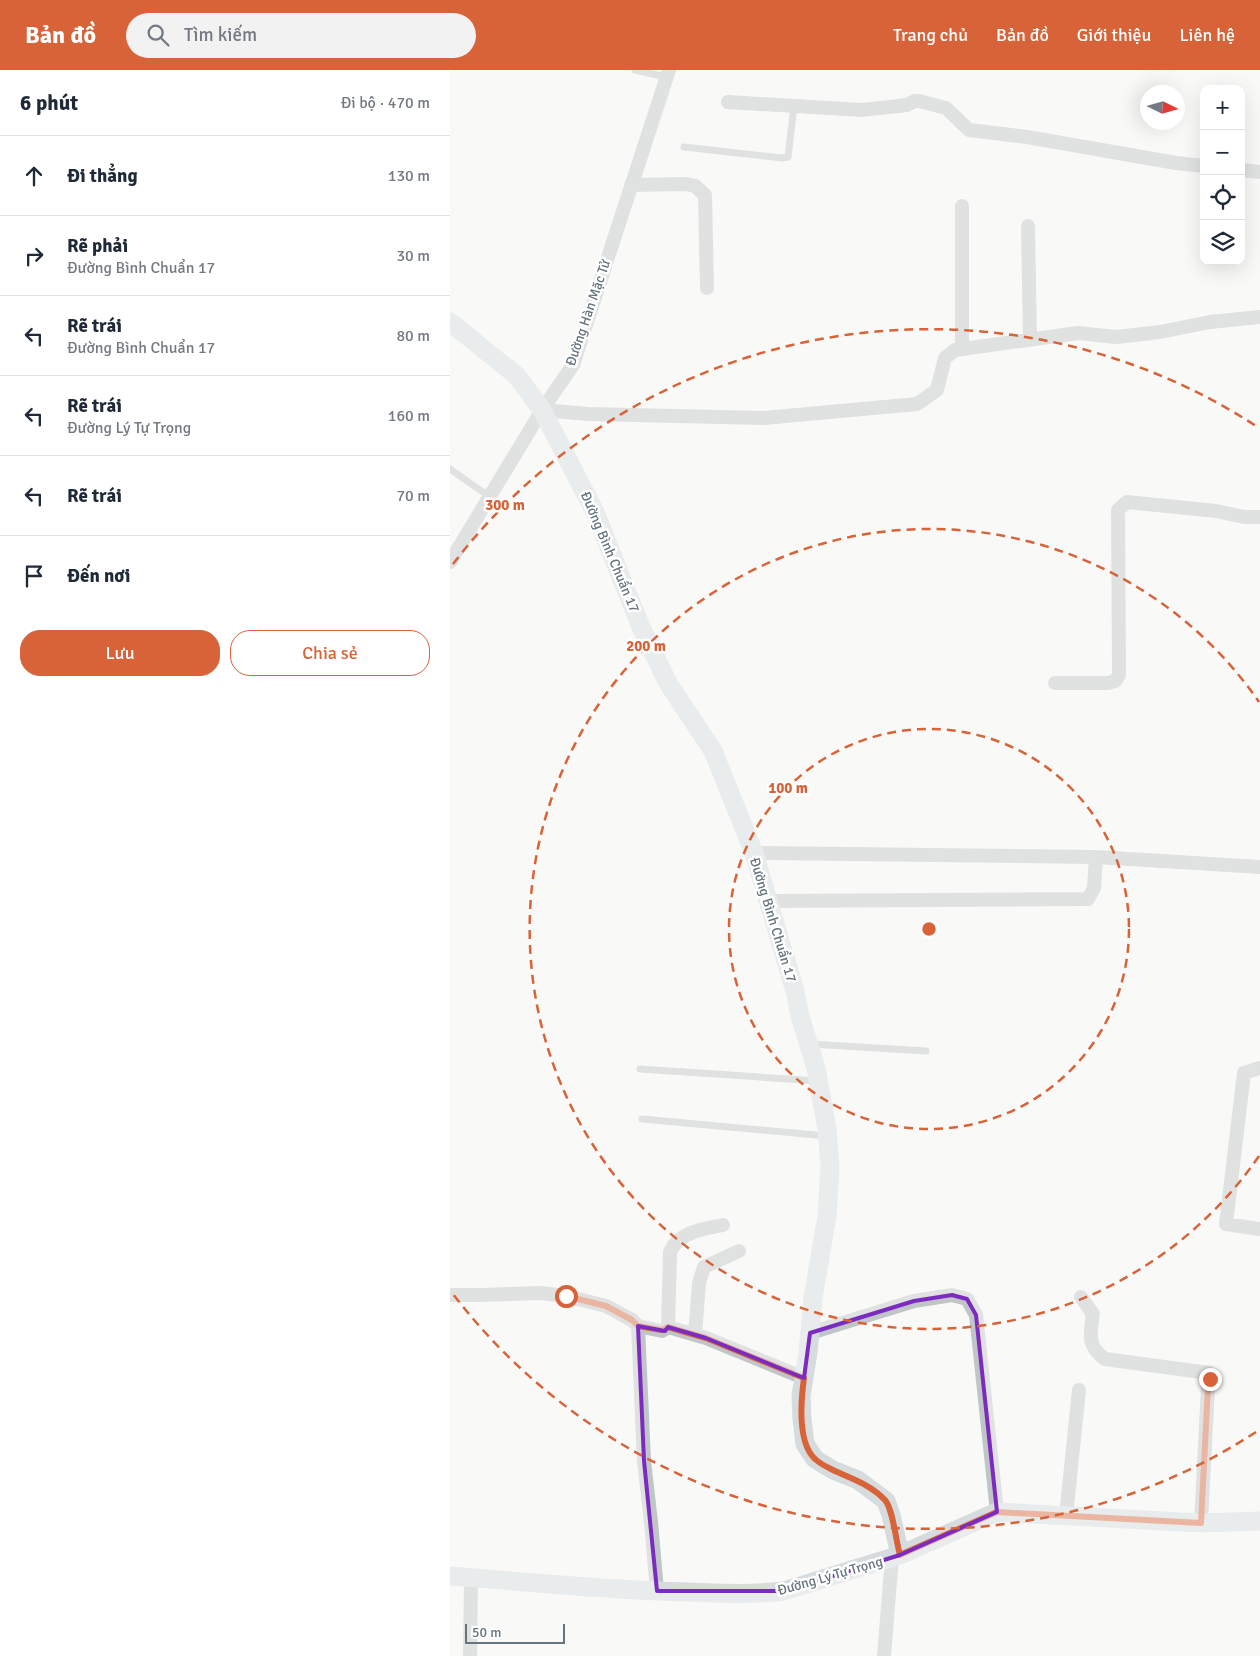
<!DOCTYPE html>
<html lang="vi">
<meta charset="utf-8">
<style>
body{margin:0;font-family:Signika,sans-serif;background:#f2f2f3;color:#1f2937}
.controls{position:absolute;right:15px;top:15px;display:grid;overflow:hidden;border-radius:10px;box-shadow:0 5px 20px #0002}
.controls button{width:45px;height:45px;display:grid;place-items:center;padding:0;border:0;border-bottom:1px solid #e0e1e3;background:#fff;color:#1f2937;font:25px sans-serif}
.compass{position:absolute;left:690px;top:15px;width:45px;height:45px;border-radius:50%;background:#fff;box-shadow:0 5px 20px #0002;rotate:95deg}
.scale{position:absolute;left:15px;bottom:12px;width:100px;box-sizing:border-box;padding-left:5px;border:2px solid #667480;border-top:0;font-size:14px;line-height:18px;white-space:nowrap;color:#667480;-webkit-text-stroke:4px #fff;paint-order:stroke}
.stop{position:absolute;width:15px;height:15px;margin:-11px;border:4px solid #d86338;border-radius:50%;background:#fff}
.stop.end{background:#d86338;border-color:#fff;box-shadow:0 1px 5px #0008}
.list{margin:0;padding:0;list-style:none}
h2{display:flex;justify-content:space-between;align-items:center;height:65px;margin:0;padding:0 20px;font-size:21px}
h2 small{font-size:16px;font-weight:400;color:#747a83}
.list li{display:grid;grid-template-columns:32px 1fr auto;gap:15px;align-items:center;box-sizing:border-box;height:80px;padding:0 20px;border-top:1px solid #e0e1e3}
.list b{display:block;font-size:19px;white-space:nowrap}
.list p{margin:0;font-size:16px;white-space:nowrap;color:#747a83}
.list em{font-size:16px;font-style:normal;color:#747a83}
.actions{display:flex;gap:10px;padding:15px 20px}
.actions a{flex:1;padding:11px 0;border:1px solid #d86338;border-radius:20px;text-align:center;font-size:18px;color:#d86338}
.actions .main{background:#d86338;color:#fff}
.icon{flex:none;width:28px;height:28px;fill:none;stroke:currentColor;stroke-width:2;stroke-linecap:round;stroke-linejoin:round}
.map{position:relative;flex:none;width:810px;height:1586px;overflow:hidden}
header{display:flex;align-items:center;gap:30px;box-sizing:border-box;height:70px;padding:0 25px;background:#d86338;color:#fff}
header strong{font-size:24px}
nav{display:flex;gap:28px;margin-inline-start:auto;font-size:18px}
.search{width:350px;height:45px;background:#f2f2f3;display:flex;align-items:center;gap:12px;box-sizing:border-box;padding:0 18px;border-radius:28px;color:#747a83;font-size:19px}
main{display:flex}
aside{flex:1;background:#fff}
.map>svg:first-child{display:block}
</style>
<header>
<strong>Bản đồ</strong>
<div class="search"><svg class="icon" aria-label="search" viewBox="0 0 24 24"><circle cx="10" cy="10" r="6"/><path d="M15 15l6 6"/></svg>Tìm kiếm</div>
<nav><a>Trang chủ</a><a>Bản đồ</a><a>Giới thiệu</a><a>Liên hệ</a></nav>
</header>
<main>
<aside>
<h2>6 phút<small>Đi bộ · 470 m</small></h2>
<ul class="list">
<li><svg class="icon" aria-label="ahead" viewBox="0 0 24 24"><path d="M12 20V5M6 11l6-6 6 6"/></svg><div><b>Đi thẳng</b></div><em>130 m</em></li>
<li><svg class="icon" aria-label="right" viewBox="0 0 24 24"><path d="M7 20v-9h11M14 6l5 5-5 5"/></svg><div><b>Rẽ phải</b><p>Đường Bình Chuẩn 17</p></div><em>30 m</em></li>
<li><svg class="icon" aria-label="left" viewBox="0 0 24 24"><path d="M17 20v-9H6M10 6l-5 5 5 5"/></svg><div><b>Rẽ trái</b><p>Đường Bình Chuẩn 17</p></div><em>80 m</em></li>
<li><svg class="icon" aria-label="left" viewBox="0 0 24 24"><path d="M17 20v-9H6M10 6l-5 5 5 5"/></svg><div><b>Rẽ trái</b><p>Đường Lý Tự Trọng</p></div><em>160 m</em></li>
<li><svg class="icon" aria-label="left" viewBox="0 0 24 24"><path d="M17 20v-9H6M10 6l-5 5 5 5"/></svg><div><b>Rẽ trái</b></div><em>70 m</em></li>
<li><svg class="icon" aria-label="arrive" viewBox="0 0 24 24"><path d="M6 21V4h12l-3 4 3 4H6"/></svg><div><b>Đến nơi</b></div></li>
</ul>
<div class="actions"><a class="main">Lưu</a><a>Chia sẻ</a></div>
</aside>
<div class="map">
<svg width="810" height="1586" viewBox="0 0 810 1586">
<rect width="100%" height="100%" fill="#f9f9f7"/>
<g fill="none" stroke-linecap="round" stroke-linejoin="round">
<path stroke="#c0c5c8" stroke-width="7" d="M185,0L216,7
M234,77L332,88L338,87L344,36
M0,399L40,427
M361,974L476,981
M190,999L368,1011
M192,1049L377,1066"/>
<path stroke="#c0c5c8" stroke-width="14" d="M278,32L412,40L457,35L465,31H469L496,38L519,60L577,67L726,93L754,96
M791,100L810,102
M181,115L236,114L245,116L255,125L257,218
M512,136V279
M578,156L580,269
M92,340L139,344L314,348L467,334L487,320L495,288L505,280L628,263L666,267L710,262L760,252L810,247
M0,492L92,340L123,295L219,0
M605,613H658L665,611L669,605L668,440L677,432L766,441L794,447H810
M304,783L646,787L810,797
M318,831L638,829L644,818L646,787
M810,998L794,1003L776,1154L810,1159
M0,1225H31L90,1223L116,1226L156,1236L182,1250L188,1256L212,1261L218,1257L220,1182C228,1162 254,1159 273,1155
M631,1227L643,1244C640,1264 637,1276 655,1289L759,1303L760,1309L758,1316L751,1453
M188,1256L194,1391L201,1452L207,1521
M218,1257L256,1268L354,1308
M360,1263L464,1231L502,1225L517,1229L526,1245L547,1442
M245,1265L249,1213L254,1197L289,1181
M616,1446L629,1320
M20,1586L21,1508
M434,1586L442,1487"/>
<path stroke="#d6dbde" stroke-width="19" d="M0,252L67,306L92,340L145,442L190,555L218,613L263,681L304,783L345,921L350,946L366,998L377,1059L380,1097L377,1146L363,1228L358,1282L351,1326L352,1349L355,1374L365,1389L383,1400L408,1410L436,1431L441,1445L450,1485
M0,1506C78,1512 157,1520 236,1522C269,1523 302,1525 334,1521L450,1485L547,1442L751,1453L810,1451"/>
</g>
<g fill="none" stroke-linecap="round" stroke-linejoin="round">
<path stroke="#d86338" stroke-width="6" d="M116,1226L156,1236L182,1250L188,1256L212,1260L218,1257L256,1268L354,1308C351,1330 347,1372 365,1389C370,1394 379,1398 385,1401C403,1409 421,1415 435,1430C443,1439 446,1472 450,1485L547,1442L751,1453L758,1316L760,1309"/>
</g>
<path d="M0 0H810V1586H0ZM502,1225L517,1229L526,1245L547,1442L450,1485L334,1521H207L194,1391L188,1256L215,1261L218,1257L256,1268L354,1308L360,1263L464,1231Z" fill="#f9f9f7" fill-opacity=".55" fill-rule="evenodd"/>
<path fill="none" stroke="#7b2cbf" stroke-width="4" stroke-linejoin="round" d="M502,1225L517,1229L526,1245L547,1442L450,1485L334,1521H207L194,1391L188,1256L215,1261L218,1257L256,1268L354,1308L360,1263L464,1231Z"/>
<g fill="none" stroke="#d86338" stroke-width="2.5" stroke-dasharray="9 6">
<circle cx="479" cy="859" r="200"/>
<path d="M809 1086A400 400 0 1 1 809 632"/>
<path d="M806 1362A600 600 0 0 1 3 1224M3 494A600 600 0 0 1 806 356"/>
</g>
<g text-anchor="middle" dominant-baseline="central" stroke-width="5" stroke-linejoin="round" paint-order="stroke">
<g font-size="14" fill="#667480" stroke="#fff">
<text transform="translate(138 243) rotate(-71)">Đường Hàn Mặc Tử</text>
<text transform="translate(160 482) rotate(67)">Đường Bình Chuẩn 17</text>
<text transform="translate(323 850) rotate(73)">Đường Bình Chuẩn 17</text>
<text transform="translate(380 1506) rotate(-16)">Đường Lý Tự Trọng</text>
</g>
</g>
<circle cx="479" cy="859" r="8" fill="#d86338" stroke="#fff" stroke-width="2.5"/>
<g font-size="15" text-anchor="middle" font-weight="bold" fill="#d86338" stroke="#fff" stroke-width="5" stroke-linejoin="round" paint-order="stroke">
<text x="55" y="440">300 m</text>
<text x="196" y="581">200 m</text>
<text x="338" y="723">100 m</text>
</g>
</svg>
<div class="controls">
<button>+</button>
<button>−</button>
<button><svg class="icon" aria-label="locate" viewBox="0 0 24 24"><circle cx="12" cy="12" r="6"/><path d="M12 2v4M12 18v4M2 12h4M18 12h4"/></svg></button>
<button><svg class="icon" aria-label="layers" viewBox="0 0 24 24"><path d="M12 4l9 5-9 5-9-5zM3 14l9 5 9-5"/></svg></button>
</div>
<svg class="compass" viewBox="-18 -18 36 36"><path d="M0-13l5 13h-10z" fill="#e53935"/><path d="M0 13l5-13h-10z" fill="#747a83"/></svg>
<div class="scale">50 m</div>
<div class="stop" style="left:116px;top:1226px"></div>
<div class="stop end" style="left:760px;top:1309px"></div>
</div>
</main>
